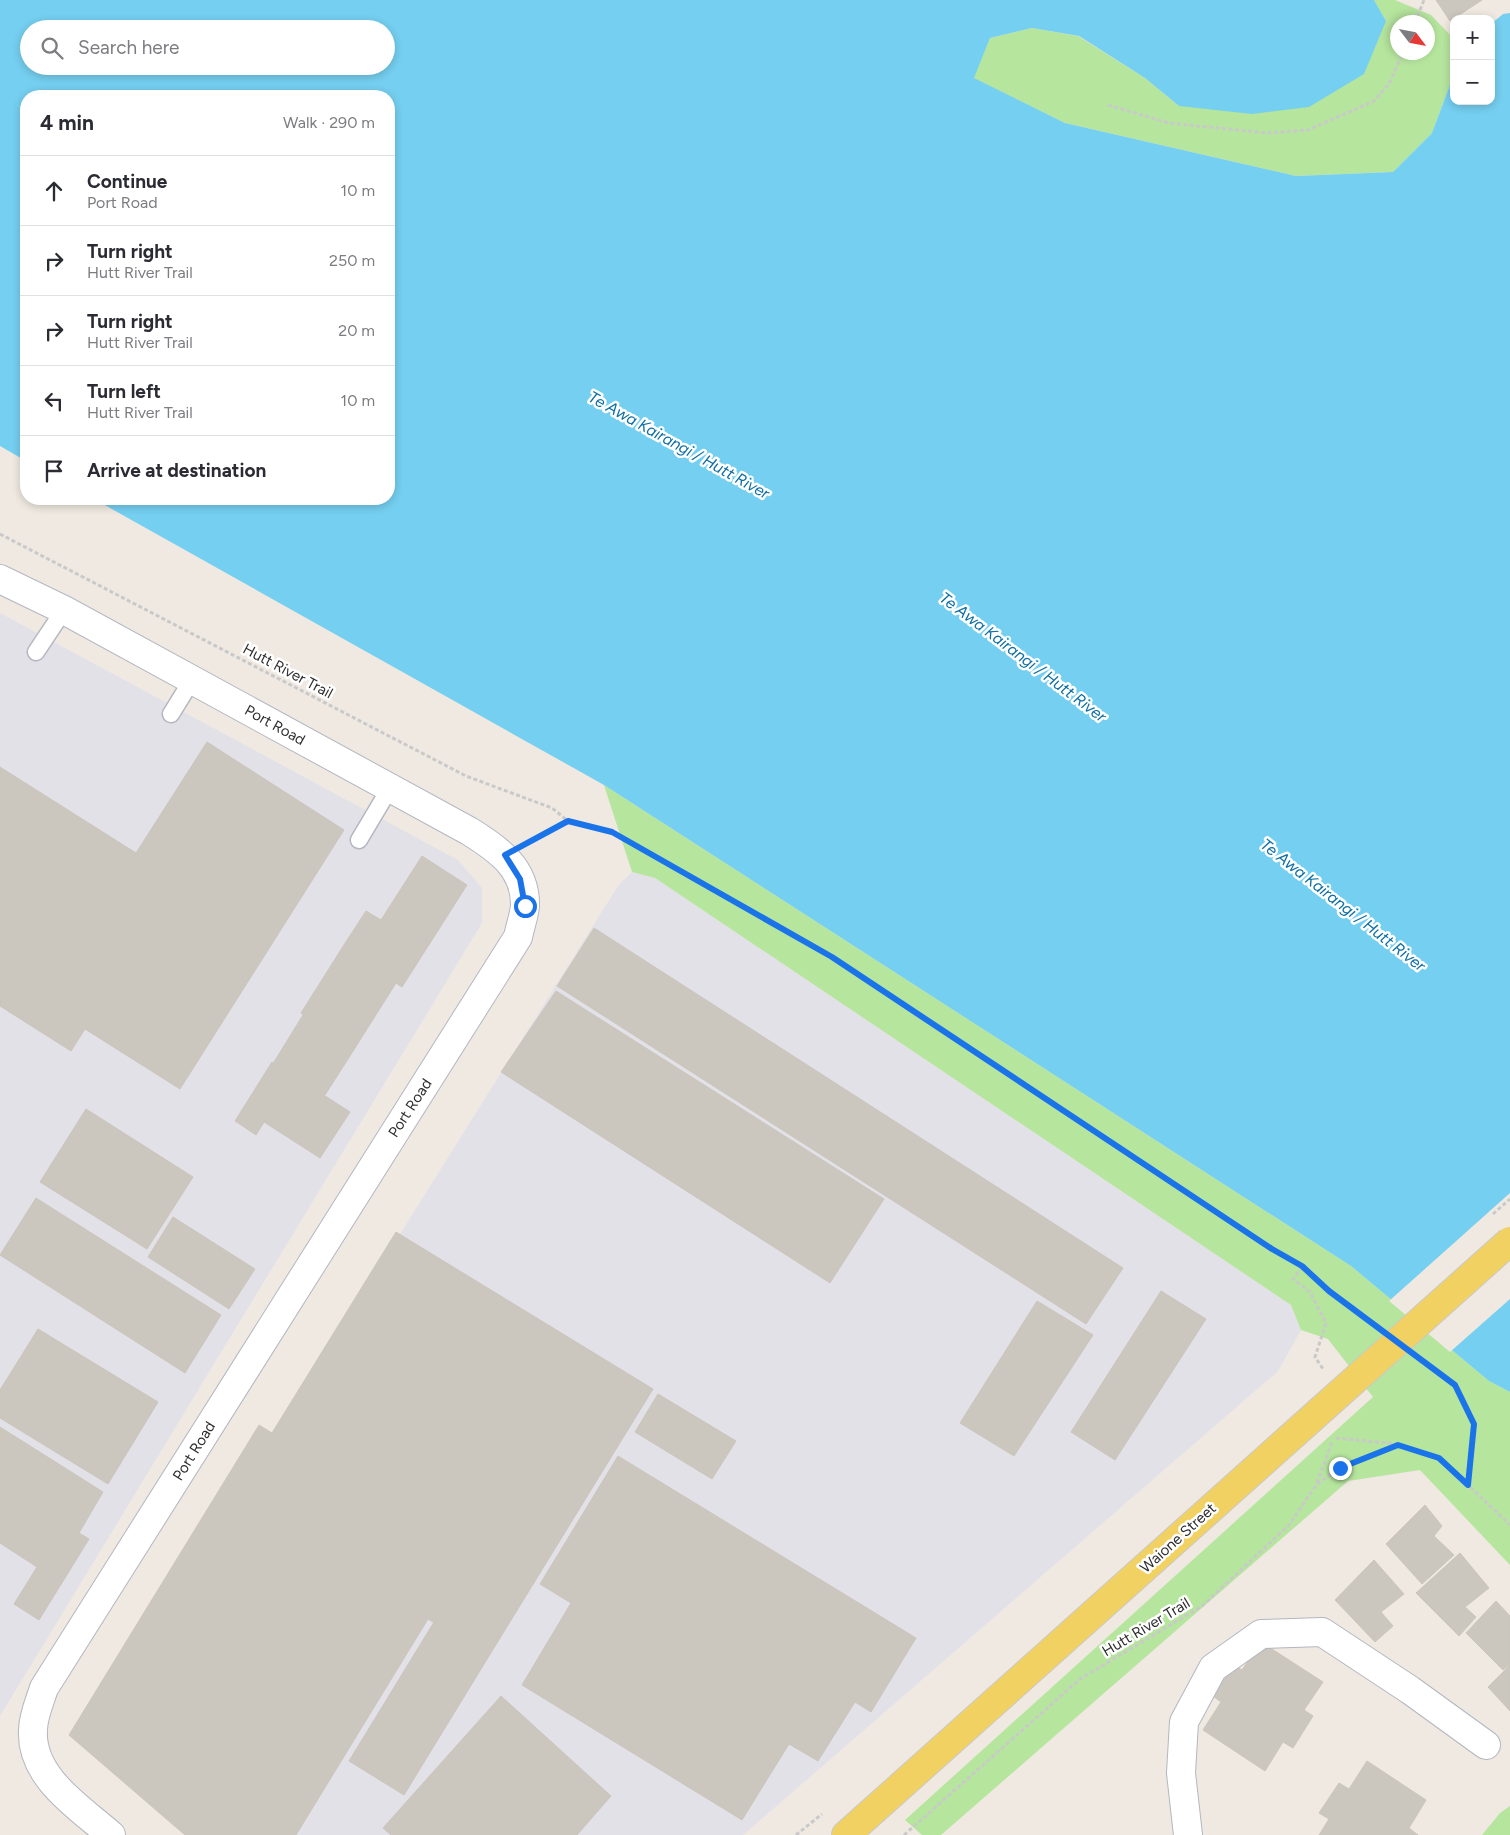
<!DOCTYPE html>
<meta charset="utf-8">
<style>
body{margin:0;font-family:Figtree,sans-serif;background:#f7f7f7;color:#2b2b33}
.controls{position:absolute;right:15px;top:15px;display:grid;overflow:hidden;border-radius:10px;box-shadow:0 2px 8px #0003}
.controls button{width:45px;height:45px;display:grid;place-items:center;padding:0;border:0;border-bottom:1px solid #e1e1e2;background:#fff;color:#2b2b33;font:25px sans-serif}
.compass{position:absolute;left:1390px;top:15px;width:45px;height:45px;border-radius:50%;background:#fff;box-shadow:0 2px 8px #0003;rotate:122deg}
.stop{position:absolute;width:15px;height:15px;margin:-11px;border:4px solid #1a73e8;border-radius:50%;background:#fff}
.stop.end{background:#1a73e8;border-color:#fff;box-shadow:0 1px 5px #0008}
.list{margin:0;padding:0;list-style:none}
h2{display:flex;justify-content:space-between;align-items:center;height:65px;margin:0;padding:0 20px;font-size:21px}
h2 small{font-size:16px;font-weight:400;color:#7c7c81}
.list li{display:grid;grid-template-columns:32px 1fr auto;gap:15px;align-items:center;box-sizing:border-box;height:70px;padding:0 20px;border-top:1px solid #e1e1e2}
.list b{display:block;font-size:19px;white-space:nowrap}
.list p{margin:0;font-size:16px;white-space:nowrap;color:#7c7c81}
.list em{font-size:16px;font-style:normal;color:#7c7c81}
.icon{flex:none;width:28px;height:28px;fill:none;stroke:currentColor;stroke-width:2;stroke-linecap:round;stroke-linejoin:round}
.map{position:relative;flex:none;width:1510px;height:1835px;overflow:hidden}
.search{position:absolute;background:#fff;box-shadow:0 2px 8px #0003;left:20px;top:20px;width:375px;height:55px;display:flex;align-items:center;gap:12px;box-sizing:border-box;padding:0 18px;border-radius:28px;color:#7c7c81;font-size:19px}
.panel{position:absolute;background:#fff;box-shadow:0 2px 8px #0003;left:20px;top:90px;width:375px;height:415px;border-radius:20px}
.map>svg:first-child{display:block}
</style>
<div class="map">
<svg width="1510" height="1835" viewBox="0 0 1510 1835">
<rect width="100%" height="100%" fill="#efe9e1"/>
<path fill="#e3e1e8" d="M0,613L458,860L482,888V923L0,1716Z
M632,872L655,878L1291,1305L1301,1330L1278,1371L743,1835H186L99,1715L618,886Z"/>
<path fill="#b6e59e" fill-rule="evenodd" d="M1374,0H1395L1431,15L1454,39V74L1432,133L1393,172L1296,176L1065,123L973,78L990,38L1032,28L1078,36L1145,78L1179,106L1386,21ZM1398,22H1428V52H1398Z
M604,785L1351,1266L1489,1381L1510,1392V1565L1420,1470L1348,1481L941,1835H922L905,1820L1373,1397L1328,1339L1301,1330L1291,1305L655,878L632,872Z
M1510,1806V1835H1482L1500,1813Z"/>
<path fill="#75cff0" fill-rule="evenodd" d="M0,0H1374L1386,21L1364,74L1309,107L1252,114L1179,106L1145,78L1079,36L1032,28L990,38L974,78L1065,123L1296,176L1393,172L1432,133L1454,74V101H1491V24L1503,14L1510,13V1392L1489,1381L1351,1266L604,785L94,499H389V96H26V461L0,446ZM29,29H386V66H29Z"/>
<path fill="#efe9e1" d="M1510,1193V1299L1450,1352L1389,1301Z"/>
<path fill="#cbc7bf" stroke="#cbc5ba" d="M1436,0H1482L1450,21Z
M207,742L344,830L180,1089L85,1029L71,1051L0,1006V767L136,853Z
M422,856L467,885L402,987L342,948L366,911L381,920Z
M594,928L1123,1268L1086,1324L557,986Z
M342,948L396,983L355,1048L301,1013Z
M556,991L884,1199L830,1283L501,1072Z
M303,1015L355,1048L325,1095L274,1062Z
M272,1062L293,1075L256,1135L235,1121Z
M293,1075L350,1112L320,1158L264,1122Z
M86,1109L193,1177L147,1249L40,1182Z
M36,1198L221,1315L185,1373L0,1255Z
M173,1217L255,1269L229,1309L148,1257Z
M396,1232L653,1389L489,1656L428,1619L296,1835H185L69,1735L259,1425L272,1433Z
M1161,1291L1206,1319L1115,1460L1071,1432Z
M1037,1301L1093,1335L1014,1456L960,1423Z
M38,1329L158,1402L108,1484L0,1418V1390Z
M658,1394L736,1441L712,1479L635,1432Z
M0,1427L103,1492L79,1533L89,1539L39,1620L14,1604L37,1567L0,1543Z
M618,1456L916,1638L871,1712L855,1702L818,1761L789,1744L742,1820L522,1685L571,1603L540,1584Z
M1425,1505L1442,1526L1434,1536L1454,1555L1422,1584L1386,1544Z
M1460,1553L1489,1588L1465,1607L1476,1617L1459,1636L1416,1593Z
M1374,1560L1404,1594L1381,1612L1393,1626L1375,1642L1335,1600Z
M1496,1601L1510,1616V1664L1503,1670L1466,1633Z
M434,1622L489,1656L404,1795L349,1761Z
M1261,1642L1323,1682L1304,1710L1313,1716L1293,1748L1283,1742L1265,1771L1203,1730L1221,1702L1213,1696L1234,1665L1242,1670Z
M1510,1665V1711L1488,1687Z
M501,1696L611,1796L577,1835H391L383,1828Z
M1367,1761L1426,1800L1409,1828L1418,1835H1319L1329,1819L1319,1813L1339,1783L1349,1789Z"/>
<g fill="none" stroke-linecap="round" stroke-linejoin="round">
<g stroke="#b4b7c1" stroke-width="19">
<path id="lane" d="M36,652L64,610
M171,714L192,680
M359,840L390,788"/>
</g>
<g stroke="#b4b7c1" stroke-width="30">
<path id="street" d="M0,579L64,610L469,831C498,849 526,868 525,906C524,916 520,927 518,937L44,1688C40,1701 33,1716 33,1730C30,1777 80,1808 111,1835
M1188,1835L1181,1773L1184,1722L1213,1668L1261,1634L1322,1632L1410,1690L1486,1745"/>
</g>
<g stroke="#c9c9c9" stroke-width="30">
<path id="primary" d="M846,1835L1321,1410"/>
</g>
<path stroke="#c9c9c9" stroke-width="3" stroke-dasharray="4 2.5" stroke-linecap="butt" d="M1415,22L1424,0
M1108,105L1169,123L1267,133L1308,130L1374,101L1389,84L1403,52
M0,534L466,776L552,808L568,821L612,832L832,957L1272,1249L1302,1267L1372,1324
M530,842L568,821
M1302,1267L1293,1279L1310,1292L1326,1323L1315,1357L1323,1369
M1421,1361L1455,1385L1474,1424L1468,1485L1510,1525
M1336,1438L1397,1444
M1317,1483L1332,1442
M796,1835L822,1814
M904,1835L1080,1679L1202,1606L1289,1525L1317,1484L1340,1468L1398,1445L1439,1458L1468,1485"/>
<use href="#lane" stroke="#fff" stroke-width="16"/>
<use href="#street" stroke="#fff" stroke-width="28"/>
<use href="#primary" stroke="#f2d163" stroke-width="28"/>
<g stroke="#c9c9c9" stroke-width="30" stroke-linecap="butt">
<path id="primary-bridge" d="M1321,1410L1510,1241"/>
</g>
<path stroke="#c9c9c9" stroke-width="3" stroke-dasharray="4 2.5" stroke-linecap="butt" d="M1493,1214L1510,1199"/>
<use href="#primary-bridge" stroke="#f2d163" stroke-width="28"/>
</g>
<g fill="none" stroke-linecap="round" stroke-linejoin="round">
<path stroke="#1a73e8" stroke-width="6" d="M525,906L520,879L505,855L568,821L612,832L832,957L1272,1249L1302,1266L1329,1291L1455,1385L1474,1424L1468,1485L1439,1458L1398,1445L1340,1468"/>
</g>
<g text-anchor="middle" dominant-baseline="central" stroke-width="5" stroke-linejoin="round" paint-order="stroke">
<g font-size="15" fill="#2e2e2e" stroke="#fff">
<text transform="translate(288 671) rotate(28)">Hutt River Trail</text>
<text transform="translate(275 725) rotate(29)">Port Road</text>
<text transform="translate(410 1108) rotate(-57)">Port Road</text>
<text transform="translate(194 1451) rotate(-58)">Port Road</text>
<text transform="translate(1178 1538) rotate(-42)">Waione Street</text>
<text transform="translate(1146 1627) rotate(-31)">Hutt River Trail</text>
</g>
<g font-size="16" font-style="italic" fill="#0d6fa3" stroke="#fff">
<text transform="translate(679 445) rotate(29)">Te Awa Kairangi / Hutt River</text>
<text transform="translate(1023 657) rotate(37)">Te Awa Kairangi / Hutt River</text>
<text transform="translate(1343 905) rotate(38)">Te Awa Kairangi / Hutt River</text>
</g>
</g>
</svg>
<div class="controls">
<button>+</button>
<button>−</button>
</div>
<svg class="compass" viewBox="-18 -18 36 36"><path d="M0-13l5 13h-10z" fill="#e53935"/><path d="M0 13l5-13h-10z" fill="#7c7c81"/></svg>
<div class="stop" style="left:525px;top:906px"></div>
<div class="stop end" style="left:1340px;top:1468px"></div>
<div class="search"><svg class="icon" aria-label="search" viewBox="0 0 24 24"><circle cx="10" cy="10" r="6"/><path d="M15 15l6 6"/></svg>Search here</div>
<section class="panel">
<h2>4 min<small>Walk · 290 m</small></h2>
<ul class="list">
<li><svg class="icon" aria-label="ahead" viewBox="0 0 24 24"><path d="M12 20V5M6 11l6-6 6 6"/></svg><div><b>Continue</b><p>Port Road</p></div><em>10 m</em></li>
<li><svg class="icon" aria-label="right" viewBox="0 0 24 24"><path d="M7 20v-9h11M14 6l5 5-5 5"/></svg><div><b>Turn right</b><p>Hutt River Trail</p></div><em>250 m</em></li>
<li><svg class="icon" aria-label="right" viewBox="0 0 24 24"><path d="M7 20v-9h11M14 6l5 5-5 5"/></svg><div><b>Turn right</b><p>Hutt River Trail</p></div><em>20 m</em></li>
<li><svg class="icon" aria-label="left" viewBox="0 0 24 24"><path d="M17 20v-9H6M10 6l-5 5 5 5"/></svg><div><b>Turn left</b><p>Hutt River Trail</p></div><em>10 m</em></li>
<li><svg class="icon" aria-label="arrive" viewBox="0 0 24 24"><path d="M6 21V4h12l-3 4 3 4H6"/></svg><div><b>Arrive at destination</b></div></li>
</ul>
</section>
</div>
